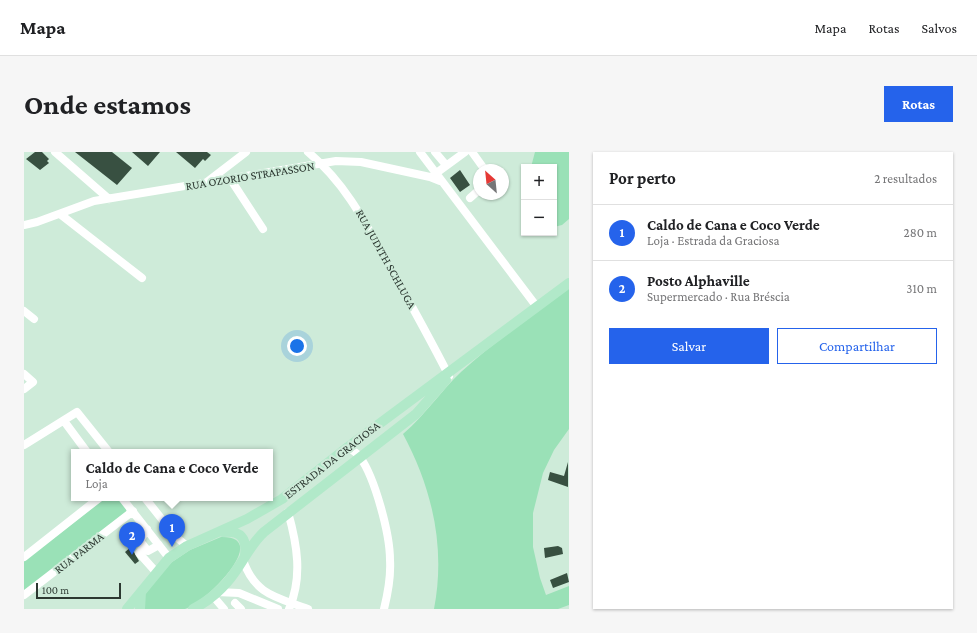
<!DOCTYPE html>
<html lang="pt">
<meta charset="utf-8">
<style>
body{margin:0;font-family:"Crimson Pro",serif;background:#f6f6f6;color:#202124}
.controls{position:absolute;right:12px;top:12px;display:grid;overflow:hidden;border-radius:0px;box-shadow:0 1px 3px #0004}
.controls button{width:36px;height:36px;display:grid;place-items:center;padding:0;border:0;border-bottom:1px solid #e0e0e0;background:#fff;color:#202124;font:20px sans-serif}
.compass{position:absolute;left:449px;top:12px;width:36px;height:36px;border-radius:50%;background:#fff;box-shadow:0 1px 3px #0004;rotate:333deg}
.scale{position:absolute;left:12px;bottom:10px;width:85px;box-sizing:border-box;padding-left:4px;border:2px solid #2c3831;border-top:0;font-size:11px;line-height:14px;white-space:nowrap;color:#2c3831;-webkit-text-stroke:3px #ceebd9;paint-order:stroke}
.you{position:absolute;left:273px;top:194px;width:14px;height:14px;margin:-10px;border:3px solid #fff;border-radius:50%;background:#1a73e8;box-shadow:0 0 0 6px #1a73e833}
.badge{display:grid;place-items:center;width:26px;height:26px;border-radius:50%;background:#2563eb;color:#fff;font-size:13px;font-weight:700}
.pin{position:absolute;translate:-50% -33px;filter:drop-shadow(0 1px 2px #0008)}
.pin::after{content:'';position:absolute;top:21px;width:14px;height:12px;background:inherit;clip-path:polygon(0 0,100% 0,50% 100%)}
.popup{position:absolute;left:47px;top:297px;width:202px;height:52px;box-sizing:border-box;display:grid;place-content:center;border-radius:0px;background:#fff;filter:drop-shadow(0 1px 3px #0005);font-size:13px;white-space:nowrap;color:#757577}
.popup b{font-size:15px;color:#202124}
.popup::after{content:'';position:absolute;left:50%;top:100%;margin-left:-8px;border:8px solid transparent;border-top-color:#fff}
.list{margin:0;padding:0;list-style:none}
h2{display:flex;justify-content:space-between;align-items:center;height:52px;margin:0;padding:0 16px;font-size:17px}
h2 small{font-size:13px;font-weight:400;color:#757577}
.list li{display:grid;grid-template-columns:26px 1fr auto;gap:12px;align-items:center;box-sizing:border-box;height:56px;padding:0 16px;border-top:1px solid #e0e0e0}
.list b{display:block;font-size:15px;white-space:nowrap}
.list p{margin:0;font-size:13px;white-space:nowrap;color:#757577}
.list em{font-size:13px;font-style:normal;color:#757577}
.actions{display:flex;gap:8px;padding:12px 16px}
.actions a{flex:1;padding:9px 0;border:1px solid #2563eb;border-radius:0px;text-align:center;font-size:14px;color:#2563eb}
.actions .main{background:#2563eb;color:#fff}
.map{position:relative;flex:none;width:545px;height:457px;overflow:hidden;border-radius:0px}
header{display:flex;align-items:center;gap:24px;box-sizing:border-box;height:56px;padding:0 20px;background:#fff;border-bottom:1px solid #e0e0e0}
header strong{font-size:19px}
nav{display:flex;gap:22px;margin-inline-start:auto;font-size:14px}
.intro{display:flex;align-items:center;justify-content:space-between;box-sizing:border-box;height:96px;padding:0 24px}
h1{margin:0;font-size:28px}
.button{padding:10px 18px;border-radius:0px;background:#2563eb;color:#fff;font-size:14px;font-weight:700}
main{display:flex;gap:24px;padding:0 24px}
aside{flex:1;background:#fff;border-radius:0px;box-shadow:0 1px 3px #0004}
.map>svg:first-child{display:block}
</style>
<header>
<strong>Mapa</strong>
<nav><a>Mapa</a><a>Rotas</a><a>Salvos</a></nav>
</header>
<div class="intro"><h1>Onde estamos</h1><a class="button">Rotas</a></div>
<main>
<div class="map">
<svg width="545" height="457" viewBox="0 0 545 457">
<rect width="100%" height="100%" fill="#ceebd9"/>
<path fill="#9ae1b7" d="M511,0H545V67L538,73L530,75V15H507Z
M545,136V277L530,298L519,321L509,361V395L516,426L522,443L545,434V453L534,457H410C422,395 408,336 379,282C402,262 416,240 437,220C471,189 509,163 545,136Z
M82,346H96L102,356V360L0,440V409Z
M197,385C249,384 181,451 161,457C150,457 129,457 118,457L117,448L133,426L148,410L166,398Z"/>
<path fill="#385041" d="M11,0H18L25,7L23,9L25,11L16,18L2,7Z
M51,0H88L108,16L93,33Z
M108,0H136L124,14Z
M152,0H183L187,3L181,9L179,7L171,16Z
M436,18L446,33L436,40L426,26Z
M544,310V335L524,328L526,320L540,324Z
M534,394L538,396L539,402L521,406L520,396Z
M107,395L115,409L111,412L101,400Z
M543,421L545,430L529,436L526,428Z"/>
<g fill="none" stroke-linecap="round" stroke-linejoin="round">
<path stroke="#fff" stroke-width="8" d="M31,0L85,47
M284,0C320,30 340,68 362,108C384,147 405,185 425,224
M396,0L513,155
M411,0L422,13
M448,0L461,18
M411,22L441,0
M207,28L239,77
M183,30L222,0
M446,46L455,38
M36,62L118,126
M0,73L13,70L70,49L312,9L337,10L406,25L416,29
M0,159L10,167
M0,222L9,230L0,237
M40,269L63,300
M0,293L53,260L85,300
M324,295C328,298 333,301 336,305C351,326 366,382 366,408C367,424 364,441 360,457
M98,346L145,406
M121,346L152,385L163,394
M264,360C273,392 279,425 265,457
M123,377L116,389L124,399L135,393
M120,394L115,401L132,420
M0,405L75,346
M219,408C231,443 252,445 284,457
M193,440L215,441L254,457
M0,443L109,359
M189,444L200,457
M211,451L217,457"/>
<path stroke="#b1e9c9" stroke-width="10" d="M199,380C217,378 223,387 221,403
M103,457L145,406L163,394L223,367L258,347L324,295L545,131
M116,457L117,440
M169,457C185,449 201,435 211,420C221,406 227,392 240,380L392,262L422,228"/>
</g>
<g text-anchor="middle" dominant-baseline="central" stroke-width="4" stroke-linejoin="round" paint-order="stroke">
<g font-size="12" fill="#2c3831" stroke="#ceebd9">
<text transform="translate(226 24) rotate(-9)">RUA OZORIO STRAPASSON</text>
<text transform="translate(362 107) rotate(61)">RUA JUDITH SCHLUGA</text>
<text transform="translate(308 308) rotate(-38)">ESTRADA DA GRACIOSA</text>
<text transform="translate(55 401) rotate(-38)">RUA PARMA</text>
</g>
</g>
</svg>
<div class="controls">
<button>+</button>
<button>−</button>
</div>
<svg class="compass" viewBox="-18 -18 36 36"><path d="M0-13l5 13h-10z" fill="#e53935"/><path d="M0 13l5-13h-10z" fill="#757577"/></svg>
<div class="scale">100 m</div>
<div class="you"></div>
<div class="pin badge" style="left:148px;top:395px">1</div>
<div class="popup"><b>Caldo de Cana e Coco Verde</b>Loja</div>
<div class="pin badge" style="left:108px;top:403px">2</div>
</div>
<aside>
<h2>Por perto<small>2 resultados</small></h2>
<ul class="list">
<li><span class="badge">1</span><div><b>Caldo de Cana e Coco Verde</b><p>Loja · Estrada da Graciosa</p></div><em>280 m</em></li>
<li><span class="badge">2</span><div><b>Posto Alphaville</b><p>Supermercado · Rua Bréscia</p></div><em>310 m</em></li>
</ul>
<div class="actions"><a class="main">Salvar</a><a>Compartilhar</a></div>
</aside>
</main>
